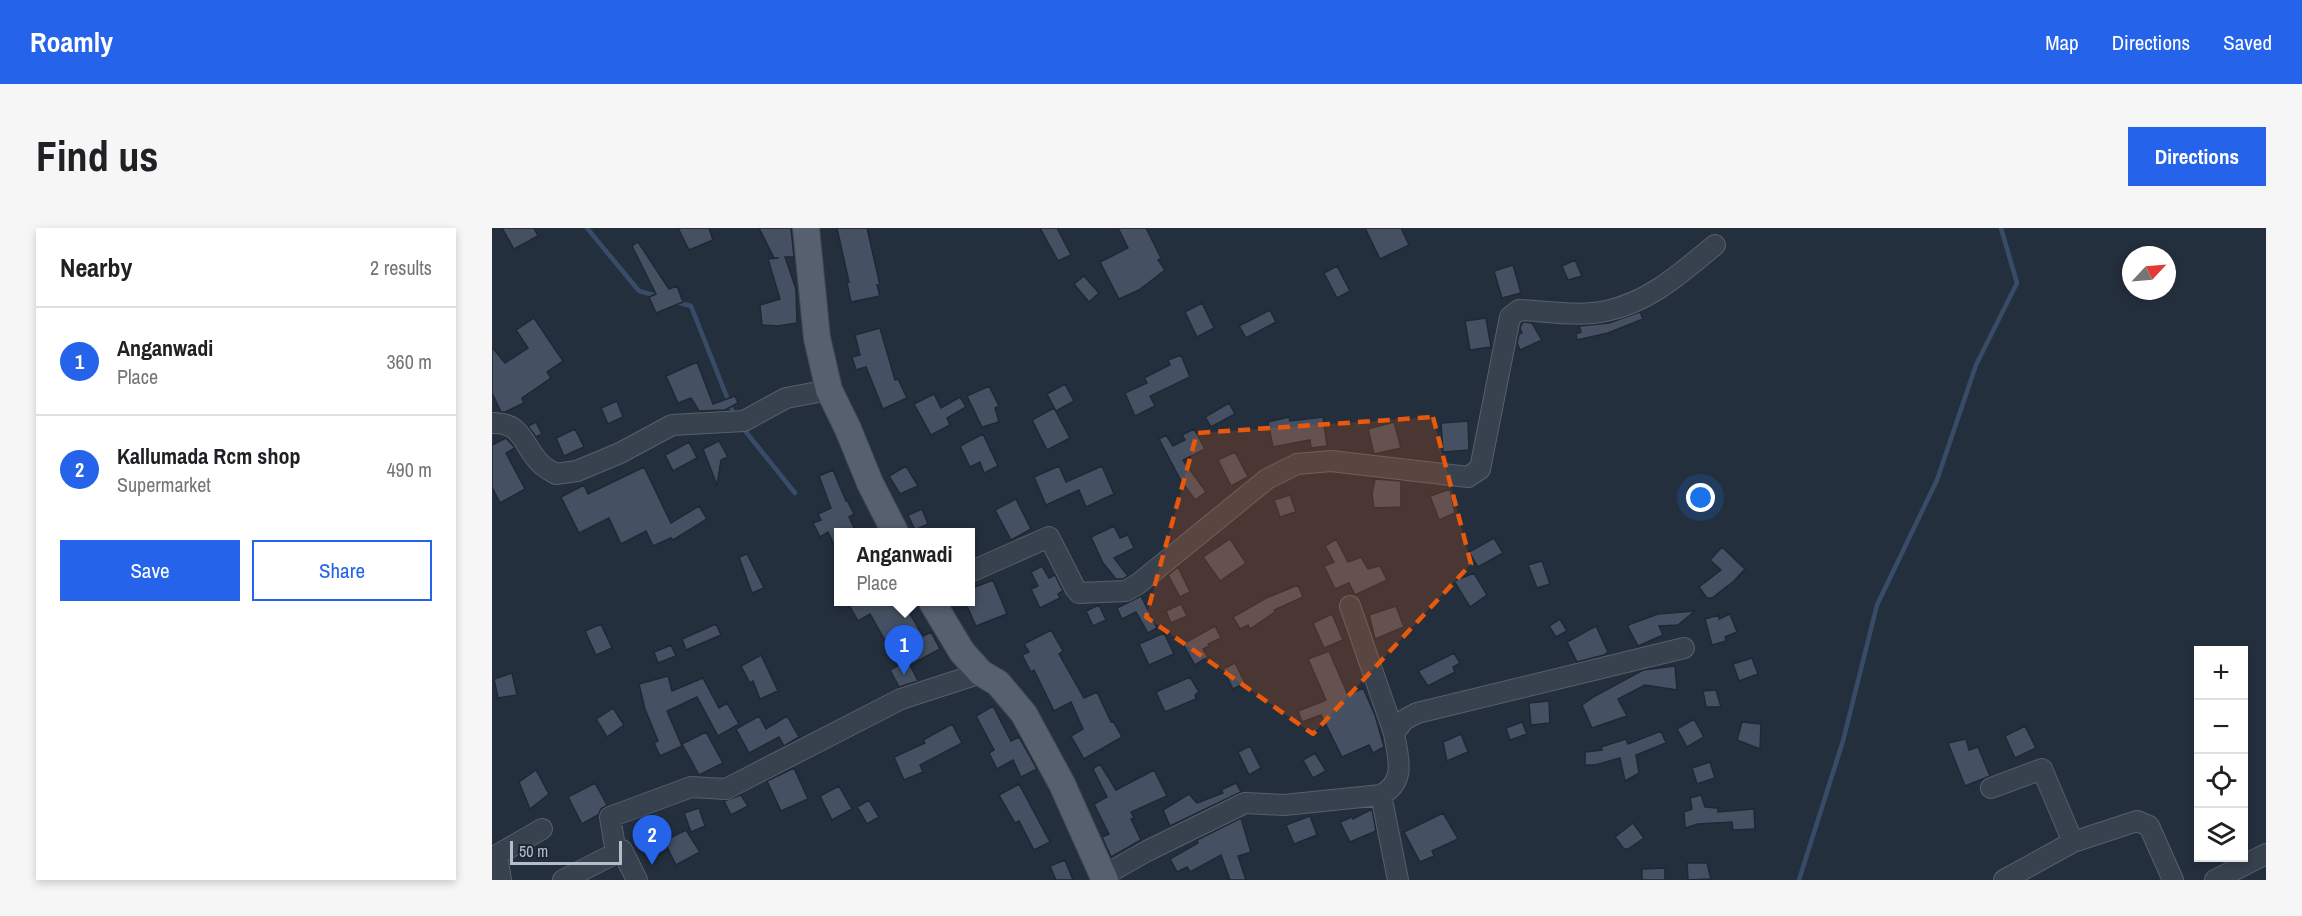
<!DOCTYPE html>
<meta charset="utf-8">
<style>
body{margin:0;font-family:"Archivo Narrow",sans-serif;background:#f6f6f6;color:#202124}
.controls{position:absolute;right:18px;bottom:18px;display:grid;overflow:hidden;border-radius:0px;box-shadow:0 3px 9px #0003}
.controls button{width:54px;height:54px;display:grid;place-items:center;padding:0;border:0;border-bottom:2px solid #e0e0e0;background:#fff;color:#202124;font:30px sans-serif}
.compass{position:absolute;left:1630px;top:18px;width:54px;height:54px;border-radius:50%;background:#fff;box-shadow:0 3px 9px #0003;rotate:64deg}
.scale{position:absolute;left:18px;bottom:15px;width:112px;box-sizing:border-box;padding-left:6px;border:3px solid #b4bcc9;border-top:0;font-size:16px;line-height:21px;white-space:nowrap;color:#b4bcc9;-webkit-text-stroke:4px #1d2633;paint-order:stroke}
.you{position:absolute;left:1209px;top:270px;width:21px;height:21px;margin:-15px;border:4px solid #fff;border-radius:50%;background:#1a73e8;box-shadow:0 0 0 9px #1a73e833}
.badge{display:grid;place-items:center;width:39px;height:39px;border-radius:50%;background:#2563eb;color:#fff;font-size:20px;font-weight:700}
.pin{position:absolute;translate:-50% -50px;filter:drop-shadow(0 2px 3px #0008)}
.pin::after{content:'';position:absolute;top:32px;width:21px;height:18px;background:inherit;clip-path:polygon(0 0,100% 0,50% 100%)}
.popup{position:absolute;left:342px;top:300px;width:141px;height:78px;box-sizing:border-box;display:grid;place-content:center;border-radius:0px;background:#fff;filter:drop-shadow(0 2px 4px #0005);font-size:20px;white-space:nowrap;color:#757577}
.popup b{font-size:22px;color:#202124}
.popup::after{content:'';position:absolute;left:50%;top:100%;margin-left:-12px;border:12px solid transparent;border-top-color:#fff}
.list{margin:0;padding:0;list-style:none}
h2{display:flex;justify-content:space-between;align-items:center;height:78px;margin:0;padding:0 24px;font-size:26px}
h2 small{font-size:20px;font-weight:400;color:#757577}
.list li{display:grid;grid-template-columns:39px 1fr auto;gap:18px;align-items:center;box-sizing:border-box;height:108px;padding:0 24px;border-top:2px solid #e0e0e0}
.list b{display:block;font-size:22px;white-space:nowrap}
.list p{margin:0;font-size:20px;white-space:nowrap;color:#757577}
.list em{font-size:20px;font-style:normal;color:#757577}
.actions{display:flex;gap:12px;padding:18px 24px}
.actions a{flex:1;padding:14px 0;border:2px solid #2563eb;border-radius:0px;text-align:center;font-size:21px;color:#2563eb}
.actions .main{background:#2563eb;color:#fff}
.icon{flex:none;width:33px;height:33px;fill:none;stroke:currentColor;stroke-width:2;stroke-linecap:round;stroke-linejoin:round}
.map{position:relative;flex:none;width:1774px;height:652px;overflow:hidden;border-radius:0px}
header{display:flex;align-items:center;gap:36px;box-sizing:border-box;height:84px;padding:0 30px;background:#2563eb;color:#fff}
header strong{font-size:28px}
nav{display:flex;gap:33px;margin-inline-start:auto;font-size:21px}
.intro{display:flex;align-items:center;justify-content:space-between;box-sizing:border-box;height:144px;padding:0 36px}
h1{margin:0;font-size:42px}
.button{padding:15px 27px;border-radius:0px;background:#2563eb;color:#fff;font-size:21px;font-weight:700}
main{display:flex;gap:36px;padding:0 36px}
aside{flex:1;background:#fff;border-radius:0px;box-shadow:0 3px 9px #0003}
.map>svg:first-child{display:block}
</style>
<header>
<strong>Roamly</strong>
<nav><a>Map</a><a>Directions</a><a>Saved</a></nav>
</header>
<div class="intro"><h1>Find us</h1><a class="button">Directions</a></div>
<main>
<aside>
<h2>Nearby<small>2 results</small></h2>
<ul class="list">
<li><span class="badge">1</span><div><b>Anganwadi</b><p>Place</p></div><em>360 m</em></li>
<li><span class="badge">2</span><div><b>Kallumada Rcm shop</b><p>Supermarket</p></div><em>490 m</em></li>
</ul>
<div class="actions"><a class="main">Save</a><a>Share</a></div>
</aside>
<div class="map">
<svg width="1774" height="652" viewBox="0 0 1774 652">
<rect width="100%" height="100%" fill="#242f3e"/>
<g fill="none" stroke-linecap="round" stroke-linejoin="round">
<path stroke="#394c67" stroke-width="4.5" d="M95,0L147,63L165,68
M184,74L199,78L242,187
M250,199L303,265
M1307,652L1351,513L1385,377L1445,252L1484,137L1525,55L1509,0"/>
</g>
<path fill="#455162" stroke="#1f2835" stroke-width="1.5" d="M10,0H42L46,8L22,21Z
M186,0H217L221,12L197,22Z
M267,0H299L302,29H293L304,61L305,95L286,98L270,97L268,77L288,71L276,31L287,30H282Z
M345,0H375L388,57H385L388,68L359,74L355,55L357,54Z
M548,0H565L579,27L566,33Z
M626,0H654L669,30L666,32L673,42L647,62L627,71L608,34L636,20Z
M873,0H909L917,17L888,31Z
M146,14L177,61L185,58L191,74L164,85L157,69L164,66L140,18Z
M1083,32L1090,48L1076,52L1070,38Z
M1021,37L1029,65L1010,70L1002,43Z
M845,38L858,63L845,70L832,45Z
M592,48L607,65L597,74L582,56Z
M710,75L722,100L705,109L693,84Z
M778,82L784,94L754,110L747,98Z
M1148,84L1151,91L1116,105L1085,112L1084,106L1089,104L1087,98L1117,95Z
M42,90L71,133L55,144L59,150L30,170L32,175L13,184H9L0,165V119L13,135L36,120L24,102Z
M994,90L999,119L978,122L973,93Z
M1031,94L1040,95L1050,112L1028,122L1025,115L1027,106L1030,105L1028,100Z
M388,100L403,152L406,151L415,170L391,181L374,139L364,142L360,129L368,127L363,107Z
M689,127L698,149L658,168L663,178L643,188L633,165L655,155L652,150L678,137L676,132Z
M205,134L221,176L243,168L246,175L233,182L207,183L199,170L186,175L174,148Z
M573,156L582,173L564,183L555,166Z
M497,158L507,178L503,180L507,194L490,199L475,168Z
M442,166L449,180L468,169L474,179L455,190L458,197L439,207L422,176Z
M125,173L131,189L116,196L109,180Z
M737,175L743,186L719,199L713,189Z
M562,180L578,210L555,222L540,192Z
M797,189L798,193L831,189L835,218L819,220L818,212L781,219L776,194Z
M976,193L977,222L951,224L949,195Z
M44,194L50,206L44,209L36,198Z
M902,194L909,220L882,226L876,201Z
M83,201L92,219L72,228L64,210Z
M702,201L713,221L691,232L714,264L703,272L688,251L667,211L674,207L681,218L693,212L690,207Z
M491,206L506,238L492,245L488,234L478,239L468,218Z
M14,210L23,220L14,225L33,261L8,275L0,259V217Z
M227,213L236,229L229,232L225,257L211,221Z
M197,214L205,230L181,243L173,227Z
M743,224L756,249L739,258L726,232Z
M414,238L426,258L408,266L397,248Z
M567,238L574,254L610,238L622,266L594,279L587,262L554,277L542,249Z
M152,239L179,295L207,278L215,291L181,312L179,310L161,318L154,303L129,316L117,290L87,305L69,269L92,257L96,266Z
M341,242L354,273L355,272L362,286L357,289L364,304H346V325L336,304L328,309L321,295L329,292L326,286L339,280L327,248Z
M883,251L909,253V279L882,280L880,266Z
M958,261L963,285L947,292L938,268Z
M798,267L804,284L788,289L782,272Z
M524,271L539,301L519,312L503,282Z
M430,281L436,296L423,302L416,287Z
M622,298L628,310L636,307L642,320L622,330L636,348L631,351H624L611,335L599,309Z
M1002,310L1011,325L986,339L977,324Z
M738,311L754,335L728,353L711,329Z
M844,311L856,334L869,329L876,341L888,338L895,352L863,367L857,355L843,361L832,338L842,334L833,318Z
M1230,319L1253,341L1242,353L1220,370H1215L1207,359L1229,342L1218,332Z
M255,326L272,360L260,365L247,329Z
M1050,333L1058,356L1045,360L1036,337Z
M550,338L557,350L563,347L571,363L566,366L568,370L548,380L539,361L546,358L539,344Z
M686,339L698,364L688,369L676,347Z
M982,345L995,367L978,379L962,353Z
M501,352L515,386L484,398L473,374H478V361Z
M806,357L811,369L782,382L783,384L758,401L756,397L748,401L741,389L774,370Z
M649,368L665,400L656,405L644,384L630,391L625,380Z
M355,374H411L431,408L439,404L448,421L418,437L426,453L407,459L398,442L407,437L378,386L366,393Z
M689,376L695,388L679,395L674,383Z
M607,377L614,392L601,398L594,383Z
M904,378L912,399L883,411L877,387Z
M1203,383L1186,397L1167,398L1171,407L1146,418L1136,399V397L1166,386Z
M840,386L851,412L832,420L821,395Z
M1238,386L1245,404L1233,409L1234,413L1220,417L1213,391L1227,387V391Z
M1068,391L1075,403L1064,409L1057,398Z
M109,396L120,420L104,427L93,403Z
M224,396L229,407L194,422L190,411Z
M723,398L729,410L716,416L717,418L711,421L716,429L703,437L691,416Z
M1104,398L1116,424L1112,427L1085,434L1075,414Z
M559,402L571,423L567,426L592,470L605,464L619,494L621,493L630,509L592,531L579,508L591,501L579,474L562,483L542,442L539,444L530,427L537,424L532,416Z
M672,405L682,426L657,437L647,416Z
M179,417L184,428L166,435L162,424Z
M837,423L856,467L871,460L883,487L892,519L881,525L877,517L850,529L829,487L810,494L806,483L834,472L816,431Z
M962,425L968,435L961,439L963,444L936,458L926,443Z
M269,427L286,463L268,471L261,453L258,455L249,438Z
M1260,430L1266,446L1247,453L1241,436Z
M743,435L753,455L741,461L731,441Z
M1183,438L1185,462L1153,457L1126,471L1135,488L1100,500L1090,477L1103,468L1151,442Z
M20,445L25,467L6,470L2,451Z
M176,448L180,463L211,450L227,480L235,475L247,496L226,508L205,469L175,483L190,518L168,528L162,515L166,513L153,481L147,456Z
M698,449L707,464L703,467L704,471L673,484L664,464Z
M1224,462L1229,479H1214L1211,463Z
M1057,473L1058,495L1039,497L1037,475Z
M501,478L519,513L527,509L545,541L529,549L521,532L505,541L497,525L502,522L484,488Z
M121,480L132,497L115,509L104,491Z
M267,488L274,501L295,488L307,509L292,518L287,509L257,525L244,501Z
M1202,491L1212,509L1195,519L1185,501Z
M1030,494L1035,506L1018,512L1014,500Z
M1250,494L1269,496L1268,521L1245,512Z
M460,496L470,515L428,537L431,544L412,552L402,529L433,515L431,512Z
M1533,498L1544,520L1523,530L1513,508Z
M1169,503L1174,515L1144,527L1147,545L1133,553L1128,530L1103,537H1093V524L1110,522L1109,519L1134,511L1136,516Z
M214,504L231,535L207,547L190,516Z
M969,506L976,524L955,533L951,514Z
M1474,511L1477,522L1486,519L1498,548L1473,558L1456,515Z
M758,518L769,540L757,547L746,524Z
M823,525L834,543L821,550L811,532Z
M1218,534L1223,550L1205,556L1200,540Z
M608,536L624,562L662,542L675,568L639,584L642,590L639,591L649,612L619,629L610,609L617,606L602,576L615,569L601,541Z
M302,540L316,571L289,583L275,553Z
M44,542L57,566L38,581L27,554Z
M103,555L115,577L109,581L106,587L90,596L76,569Z
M744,555L749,564L678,598L671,582L697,566L705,575L731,565L729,562Z
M527,556L558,614L542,622L527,593L523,595L507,567Z
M347,558L360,581L340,592L328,568Z
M249,567L256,578L239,587L232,573Z
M1209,567L1213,579L1226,580V584L1262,581L1263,601L1241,602L1240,594L1206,596L1193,600L1192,584L1200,581L1198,570Z
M377,572L387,589L375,596L365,579Z
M207,580L213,598L199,604L192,585Z
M880,581L884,603L858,614L848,594L860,589L861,591Z
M951,585L966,611L940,623L942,628L928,634L912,604Z
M818,588L825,607L802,616L794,597Z
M749,590L759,624L746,628L754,652H738L729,627L698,644L695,639L685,644L678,631L706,615L705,612Z
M1141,595L1152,610L1136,621H1132L1123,609Z
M194,602L208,624L184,637L172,613Z
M573,632L581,652H564L558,638Z
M1195,635H1215L1219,651L1196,652Z
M1173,640V652H1150V641Z"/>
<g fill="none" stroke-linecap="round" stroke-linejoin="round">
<g stroke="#565f6c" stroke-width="22">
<path id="minor" d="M0,195C31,194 31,218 48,235C52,240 59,243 64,246L85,243L128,225L180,197L252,193L294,170L337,162
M478,344L557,309L583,360L587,365L634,363L646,356L775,251L805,236L839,233L976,249L988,241L1018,89L1027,82C1055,83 1087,89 1114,83C1158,74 1190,44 1223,17
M858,378L902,505
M1499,560L1550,541L1581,614
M889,567L906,652
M124,625L118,589L199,559L234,561L409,471L489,445
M611,648L655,623L753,575L792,577L889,567C915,553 906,530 902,505L912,492L925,485L1192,420
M9,652L5,627L50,601
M71,652L130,622L145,652
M1512,652L1581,614L1645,593L1657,598L1681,652
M1723,652L1774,626"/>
</g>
<g stroke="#414a57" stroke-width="28">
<path id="major" d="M314,0L325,110L337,162L356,201L378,255L403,304
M440,374L470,424L489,445L506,455L532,486L570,556L613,652"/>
</g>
<use href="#minor" stroke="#38414e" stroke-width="20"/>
<use href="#major" stroke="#56606e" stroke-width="26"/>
</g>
<path fill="#e8590c" fill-opacity="0.2" stroke="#e8590c" stroke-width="4.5" stroke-dasharray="12 8" stroke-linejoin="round" d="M941,189L979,336L821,506L654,389L705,205Z"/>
</svg>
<div class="controls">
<button>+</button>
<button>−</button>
<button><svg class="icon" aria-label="locate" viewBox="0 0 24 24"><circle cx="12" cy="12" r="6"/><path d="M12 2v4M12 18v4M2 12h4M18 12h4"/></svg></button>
<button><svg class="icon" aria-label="layers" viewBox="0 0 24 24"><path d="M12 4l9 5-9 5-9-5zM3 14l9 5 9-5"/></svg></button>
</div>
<svg class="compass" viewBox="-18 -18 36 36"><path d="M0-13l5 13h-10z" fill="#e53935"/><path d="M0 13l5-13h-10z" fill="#757577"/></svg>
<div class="scale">50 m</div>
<div class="you"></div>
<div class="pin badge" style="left:412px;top:447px">1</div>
<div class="popup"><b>Anganwadi</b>Place</div>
<div class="pin badge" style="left:160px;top:637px">2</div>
</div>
</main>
